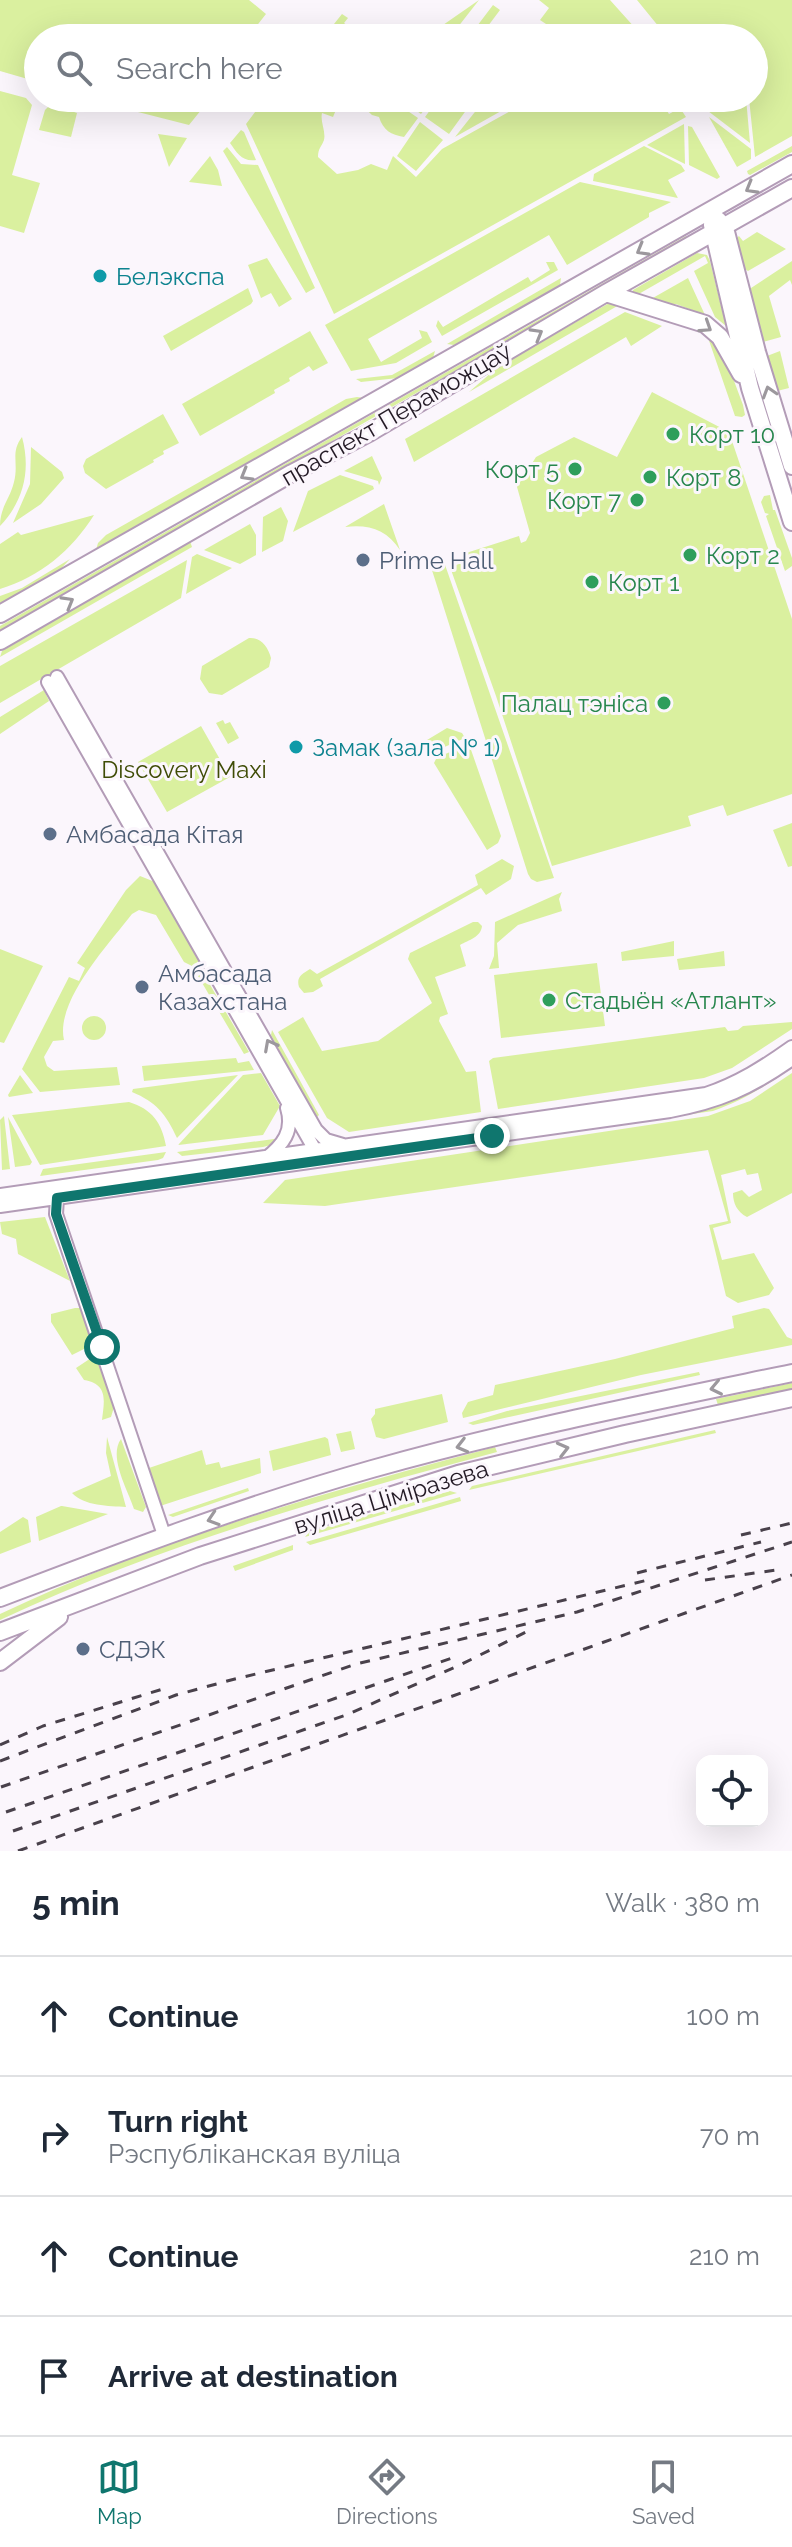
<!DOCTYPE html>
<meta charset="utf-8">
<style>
body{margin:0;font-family:Raleway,sans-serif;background:#f6f6f7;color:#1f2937}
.controls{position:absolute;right:24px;bottom:24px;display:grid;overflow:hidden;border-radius:16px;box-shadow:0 8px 32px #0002}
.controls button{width:72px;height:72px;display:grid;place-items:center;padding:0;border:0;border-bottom:2px solid #e0e1e3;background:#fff;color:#1f2937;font:40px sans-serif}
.stop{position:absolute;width:24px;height:24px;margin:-18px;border:6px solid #0f766e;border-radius:50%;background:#fff}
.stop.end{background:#0f766e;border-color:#fff;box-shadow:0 2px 8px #0008}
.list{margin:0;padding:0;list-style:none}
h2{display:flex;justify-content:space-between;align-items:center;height:104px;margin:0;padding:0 32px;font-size:34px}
h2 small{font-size:26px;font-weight:400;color:#747a83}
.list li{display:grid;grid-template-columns:52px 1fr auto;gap:24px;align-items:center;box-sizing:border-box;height:120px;padding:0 32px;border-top:2px solid #e0e1e3}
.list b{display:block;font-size:30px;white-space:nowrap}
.list p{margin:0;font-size:26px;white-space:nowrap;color:#747a83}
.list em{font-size:26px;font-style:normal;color:#747a83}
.icon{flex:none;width:44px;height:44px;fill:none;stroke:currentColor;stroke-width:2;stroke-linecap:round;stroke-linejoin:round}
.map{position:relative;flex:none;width:792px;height:1851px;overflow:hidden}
.search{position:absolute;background:#fff;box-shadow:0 8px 32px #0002;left:24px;right:24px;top:24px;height:88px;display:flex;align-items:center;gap:20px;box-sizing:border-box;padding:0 28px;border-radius:44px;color:#747a83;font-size:30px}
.sheet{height:584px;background:#fff}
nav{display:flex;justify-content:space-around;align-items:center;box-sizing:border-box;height:112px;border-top:2px solid #e0e1e3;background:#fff;font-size:22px;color:#747a83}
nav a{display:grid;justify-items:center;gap:4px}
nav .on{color:#0f766e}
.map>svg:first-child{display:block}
</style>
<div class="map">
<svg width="792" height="1851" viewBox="0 0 792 1851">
<rect width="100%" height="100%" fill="#fbf6fc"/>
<path fill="#daf09f" d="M0,0H249L266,14L247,38H38V82L0,71Z
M479,0L454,32L443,25Z
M539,0H610L636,29V33L630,38H567L540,20L549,8Z
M637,0H792V136L755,157L749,98H754V38H668Z
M493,5L500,10L479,38H468Z
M342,14L348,18L344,23L351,28L354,25L360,29L357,33L363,38H331L326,34Z
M0,91L26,98L32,105L12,175L40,183L24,233L0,226Z
M83,98L210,99L189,125Z
M278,98H389L418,118L404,137C391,135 383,130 379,117L372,115L357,101L338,105L333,117L322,113C320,122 326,131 324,140C322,146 318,148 318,157L337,174L358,170L371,164L387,170L393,156L416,177L442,149L534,98H659L669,114L680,108L686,117L334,314L246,124L261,104L268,110Z
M399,98H433L421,114Z
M439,98H475L449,134L425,117Z
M486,98H524L455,137Z
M731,98H746L750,143L708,111Z
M54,105L77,113L71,137L39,130L45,110L49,106Z
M709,117L751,149V159L737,167Z
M420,122L443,140L416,171L397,156Z
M684,124L685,164L647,145Z
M688,126L692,127L720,177L717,179L689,165Z
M241,130L244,132L256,160C242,162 237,153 230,143Z
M158,134L187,138L169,167Z
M644,146L681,165L685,171L668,180L678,198L593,181L594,174Z
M792,146V152L750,175L748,174L747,171Z
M227,147L241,164L258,165L315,288L306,293L223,151Z
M210,156L218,170L222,186L189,182Z
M580,182L671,202L649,213V217L567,265L549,235L368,339L381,362L422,338L419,330L427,332L432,342L396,363L351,371L325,325Z
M757,232L786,249L748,271L742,267L734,240L739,236L743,241Z
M686,236V239L0,631V626Z
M697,253L707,255L710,261L726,326L715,317L694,271L708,263L705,256L637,295L633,293V290Z
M267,258L292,299L279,307L271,293L261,298L248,265Z
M792,261V285L790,280L769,296L781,337L763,342L748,290Z
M546,262H554L558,270L442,336L436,326L438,320L443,327L528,277L531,282L550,270Z
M561,278L560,285L454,345L447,344Z
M688,278L705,315L676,304L665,306L651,299Z
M248,288L253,301L251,304L171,351L163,336Z
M611,302L619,305L469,392L500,365Z
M625,312L662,326L631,346L626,337L414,462L405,439Z
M705,329L721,346L743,405L745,415L742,417L735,416Z
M310,331L328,363L313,371L309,366L289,378L290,381L274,390L275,393L200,436L182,404Z
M435,351L433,358L398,378L361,382L356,379L392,375Z
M780,351L789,388L777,391L767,356Z
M652,392L729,432L792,619V794L727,816L723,805L688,816L691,826L552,866L496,696L450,567L468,561L466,553L519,536L521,543L526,541L530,533L517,487L536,457L574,437L617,457Z
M357,397L365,398L96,550L98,543L106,535L346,399Z
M163,414L179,443L163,451L164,454L153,460L154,462L106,489L85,473L83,466L86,459Z
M22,437C31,470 24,501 0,526C0,507 10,499 14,482C19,462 10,453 22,437Z
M31,447L62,472L64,478L41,504L13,523L30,484Z
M372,456L382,478L379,485L378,481L344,471Z
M340,475L373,486L374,489L293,532L308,491Z
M770,495L773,510H775L792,558V566L785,571L766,516L769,514L765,513L761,502L764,496Z
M384,504L400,550C387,530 369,524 345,527Z
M281,507L288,521L283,541L262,552L263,517Z
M94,515C72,550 40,577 0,589V544L18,532L21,535Z
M250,524L256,535V555L240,564L204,550Z
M190,541L192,547L0,657L2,651Z
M197,554L232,568L186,594L192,557Z
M70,559L55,575L0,603V596L22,588Z
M443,559L554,878L537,882L531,879L528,874L431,567Z
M187,560L181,598L0,703V666Z
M249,638C261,637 268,647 271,658L269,667L222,695L209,693L200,679L202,666Z
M44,690L49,701L0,734V717Z
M223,720L225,724L230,722L239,738L228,744L216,723Z
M201,726L230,777L167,812L138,762Z
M447,728L462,733L465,738L440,749L438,747L431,753L422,743Z
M469,744L501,836L498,843L487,850L434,763L436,759L444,758L443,755Z
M792,823V866L788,867L773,830Z
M502,859L514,866L511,879L486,895L481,888L320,979L323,986L313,992L304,993L299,987C296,977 302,974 310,969L317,974L478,885L475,875Z
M140,876L155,882L199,961L192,966L184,962L156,915L139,910L132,914C109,944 55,1001 64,1040L53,1041L44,1057L47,1066L54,1071L117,1067L120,1085L40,1092L22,1069L69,977L79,981L85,968L77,963L126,890Z
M562,892L559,899L562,911L518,925L497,943L499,968L489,969L494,956L495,922Z
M473,922H478L482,926C481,937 469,940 460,945L466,966L435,977L448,1014L440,1017L439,1021L466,1072L476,1071L481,1112L349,1132L327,1118L278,1032L303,1017L322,1051L378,1041L432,1003L408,959L410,953Z
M674,941V956L622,961L621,952Z
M0,949L43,966L4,1043L0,1042Z
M724,951L725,966L679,970L677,959Z
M597,963L605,1026L501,1038L494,975Z
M200,975L205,976L249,1052L244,1054L198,976Z
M82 1028a12 12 0 1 1 24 0a12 12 0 1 1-24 0Z
M792,1022V1029L732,1068L704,1078L498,1109L489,1061L493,1058L725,1027L728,1031L738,1030L743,1026Z
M272,1030L319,1115L316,1118L271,1035Z
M236,1058L238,1063L249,1061L254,1070L144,1081L142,1066Z
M792,1064V1068C767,1085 742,1101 713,1111L303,1170V1167L711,1108L744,1096Z
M261,1073L280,1106L263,1135L178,1145L243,1075Z
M792,1073V1193L747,1217C737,1212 733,1203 733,1193L742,1190L749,1197L762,1190L758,1173L747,1175L745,1169L721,1175L731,1223L713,1228L722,1260L754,1253L774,1288L769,1295L738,1303L726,1296L709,1225L728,1221L708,1150L325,1206L263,1203L285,1180L708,1116L750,1101Z
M20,1075L33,1093L9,1097L8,1095Z
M238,1075L177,1138C166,1114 156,1102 132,1092L133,1089Z
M129,1102C152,1109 162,1123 166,1146L40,1165L12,1115Z
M4,1116L10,1169L2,1170L0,1120Z
M8,1117L32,1162L30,1165L15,1167Z
M281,1138L271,1145L263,1147L182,1156L177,1152Z
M166,1152L163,1158L158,1160L40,1176L43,1169Z
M45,1217L70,1281L18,1254L16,1239L2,1234L0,1222Z
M75,1308H82L94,1340L92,1345L72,1355L51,1322V1314Z
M764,1308L769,1309L787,1337L792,1339V1345L641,1375L463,1418L462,1413L468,1402L493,1395L495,1385L615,1359L734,1328L732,1316Z
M91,1358H98L112,1399L114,1407L111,1417L102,1420C104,1402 109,1384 84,1380L76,1368Z
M699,1372L700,1375L473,1425L468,1423L507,1411Z
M792,1383V1389L718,1405L716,1399Z
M442,1394L448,1422L384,1439L376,1437L371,1419L375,1414V1409Z
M715,1430L716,1433L469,1490L472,1486Z
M351,1431L355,1449L341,1452L336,1434Z
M107,1437L126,1507C109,1506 84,1506 72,1493L111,1476L106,1453Z
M325,1437L328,1439L331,1455L273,1471L269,1451Z
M121,1439L146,1507L143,1512L134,1509C128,1490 108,1457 121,1439Z
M495,1447L497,1452C328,1497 158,1546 0,1620V1614C156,1540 329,1491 495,1447Z
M202,1450L206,1465L219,1462L221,1468L260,1458L261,1473L160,1506L146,1469Z
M248,1488L249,1491L173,1517L168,1515Z
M450,1491L457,1493L305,1537L309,1532Z
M460,1497L461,1501L310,1545L306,1542Z
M61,1506H62L108,1514L39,1541L36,1517Z
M23,1517L28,1520L31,1542L0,1554V1532Z
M293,1545V1550L235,1571L233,1566Z"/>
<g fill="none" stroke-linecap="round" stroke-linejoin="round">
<g stroke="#b39cb7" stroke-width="16">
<path id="minor" d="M57,677L316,1130L326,1140L343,1145
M48,682L319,1157
M265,1159C283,1145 294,1131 287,1108
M0,1195L706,1094C738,1083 764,1067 792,1047
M57,1198L56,1214L164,1535
M0,1206L670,1111C719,1102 751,1088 792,1059"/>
</g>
<g stroke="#b39cb7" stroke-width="20">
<path id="major" d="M718,220L725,228L757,352L792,466
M712,225L750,388L792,522
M606,293L705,324L720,337L741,374
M0,614L792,164
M0,641L292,473L369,433L606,293L792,188
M0,1598C123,1551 245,1505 372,1469C510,1430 652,1402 792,1373
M0,1632L200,1556L458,1474L625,1434L792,1398
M0,1662L59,1617"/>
</g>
<use href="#minor" stroke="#fff" stroke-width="12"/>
<use href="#major" stroke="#fff" stroke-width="16"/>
<path stroke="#49414b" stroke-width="3" stroke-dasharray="10 10" stroke-linecap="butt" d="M741,1535L792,1523
M637,1573L761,1542
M705,1580L784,1569
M0,1745L43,1726L166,1688
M0,1761L176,1695L231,1680L652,1579
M1,1787L356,1664L577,1612L792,1542
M6,1812L455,1657
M13,1831L346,1715L460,1665L530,1630
M18,1851L792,1575"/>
</g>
<defs><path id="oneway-chevron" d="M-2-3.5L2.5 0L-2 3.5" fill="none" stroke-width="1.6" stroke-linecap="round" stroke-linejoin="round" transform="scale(2)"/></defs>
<g stroke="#9c989d">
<use href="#oneway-chevron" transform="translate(751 188) rotate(150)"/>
<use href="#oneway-chevron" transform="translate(642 250) rotate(150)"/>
<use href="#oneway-chevron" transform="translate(706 327) rotate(33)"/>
<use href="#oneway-chevron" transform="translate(537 334) rotate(-30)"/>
<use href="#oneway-chevron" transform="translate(769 392) rotate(-107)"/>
<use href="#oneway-chevron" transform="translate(246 475) rotate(150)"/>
<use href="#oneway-chevron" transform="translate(68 602) rotate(-30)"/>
<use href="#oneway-chevron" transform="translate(270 1045) rotate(-118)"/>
<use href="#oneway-chevron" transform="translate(716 1388) rotate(168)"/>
<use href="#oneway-chevron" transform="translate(462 1446) rotate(166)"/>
<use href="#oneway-chevron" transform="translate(563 1449) rotate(-14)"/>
<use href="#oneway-chevron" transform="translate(213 1519) rotate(162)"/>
</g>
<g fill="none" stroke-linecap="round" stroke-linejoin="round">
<path stroke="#0f766e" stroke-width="10" d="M102,1347L56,1214L57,1198L492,1136"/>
</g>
<g fill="#0f9aa8" stroke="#fbf6fc" stroke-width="3">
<circle cx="100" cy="276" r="8"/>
<circle cx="296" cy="747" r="8"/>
</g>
<g fill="#2e9e5b" stroke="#fbf6fc" stroke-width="3">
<circle cx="673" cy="434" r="8"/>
<circle cx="575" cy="469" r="8"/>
<circle cx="650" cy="477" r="8"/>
<circle cx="637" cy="500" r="8"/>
<circle cx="690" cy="555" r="8"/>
<circle cx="592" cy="582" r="8"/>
<circle cx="664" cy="703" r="8"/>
<circle cx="549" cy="1000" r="8"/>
</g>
<g fill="#5c6f8a" stroke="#fbf6fc" stroke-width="3">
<circle cx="363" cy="560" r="8"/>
<circle cx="50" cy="834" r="8"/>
<circle cx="142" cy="987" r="8"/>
<circle cx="83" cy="1649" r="8"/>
</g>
<g text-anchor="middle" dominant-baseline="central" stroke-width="6" stroke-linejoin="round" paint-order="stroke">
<g font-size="24" fill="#0d838f" stroke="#fbf6fc" text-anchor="start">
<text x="116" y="276">Белэкспа</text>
<text x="312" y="747">Замак (зала № 1)</text>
</g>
<g font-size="24" fill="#231a25" stroke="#fbf6fc">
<text transform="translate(396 414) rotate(-30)">праспект Пераможцаў</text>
<text transform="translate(391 1497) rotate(-17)">вуліца Ціміразева</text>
</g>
<g font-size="24" fill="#27864d" stroke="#fbf6fc" text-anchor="start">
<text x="689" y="434">Корт 10</text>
<text x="559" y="469" text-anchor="end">Корт 5</text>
<text x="666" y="477">Корт 8</text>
<text x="621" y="500" text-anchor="end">Корт 7</text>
<text x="706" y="555">Корт 2</text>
<text x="608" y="582">Корт 1</text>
<text x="648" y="703" text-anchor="end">Палац тэніса</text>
<text x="565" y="1000">Стадыён «Атлант»</text>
</g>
<g font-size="24" fill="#4e5e75" stroke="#fbf6fc" text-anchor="start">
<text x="379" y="560">Prime Hall</text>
<text x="66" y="834">Амбасада Кітая</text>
<text x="158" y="973">Амбасада<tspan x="158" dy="28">Казахстана</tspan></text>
<text x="99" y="1649">СДЭК</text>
</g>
<g font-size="24" fill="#3f4c06" stroke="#fbf6fc">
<text x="184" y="769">Discovery Maxi</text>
</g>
</g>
</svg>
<div class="controls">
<button><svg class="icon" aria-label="locate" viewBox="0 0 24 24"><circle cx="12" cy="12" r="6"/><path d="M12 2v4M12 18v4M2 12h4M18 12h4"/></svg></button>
</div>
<div class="stop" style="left:102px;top:1347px"></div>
<div class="stop end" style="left:492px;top:1136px"></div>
<div class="search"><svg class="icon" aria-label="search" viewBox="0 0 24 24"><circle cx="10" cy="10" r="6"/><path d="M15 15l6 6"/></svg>Search here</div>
</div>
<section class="sheet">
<h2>5 min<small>Walk · 380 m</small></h2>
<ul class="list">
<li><svg class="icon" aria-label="ahead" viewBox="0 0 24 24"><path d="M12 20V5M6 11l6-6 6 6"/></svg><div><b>Continue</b></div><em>100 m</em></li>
<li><svg class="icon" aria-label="right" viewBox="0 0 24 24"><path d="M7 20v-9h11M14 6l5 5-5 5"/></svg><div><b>Turn right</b><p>Рэспубліканская вуліца</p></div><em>70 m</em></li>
<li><svg class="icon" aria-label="ahead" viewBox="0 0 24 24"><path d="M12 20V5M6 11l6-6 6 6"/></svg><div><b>Continue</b></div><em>210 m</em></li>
<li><svg class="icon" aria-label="arrive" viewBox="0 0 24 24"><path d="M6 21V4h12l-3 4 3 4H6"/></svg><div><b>Arrive at destination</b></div></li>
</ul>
</section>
<nav>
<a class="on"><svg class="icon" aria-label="map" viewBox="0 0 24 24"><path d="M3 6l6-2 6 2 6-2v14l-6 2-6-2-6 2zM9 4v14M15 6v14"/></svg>Map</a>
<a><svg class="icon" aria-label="directions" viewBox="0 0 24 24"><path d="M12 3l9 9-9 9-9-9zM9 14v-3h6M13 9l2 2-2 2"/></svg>Directions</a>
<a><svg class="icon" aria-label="saved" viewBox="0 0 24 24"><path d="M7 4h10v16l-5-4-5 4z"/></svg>Saved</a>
</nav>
